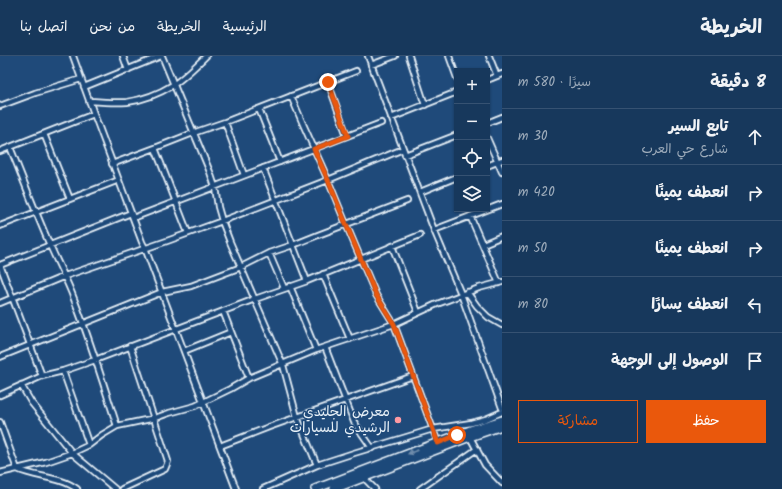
<!DOCTYPE html>
<html lang="ar">
<meta charset="utf-8">
<style>
body{margin:0;font-family:Kalam,"Playpen Sans Arabic",sans-serif;background:#203f62;color:#f1f3f6;direction:rtl}
.controls{position:absolute;right:12px;top:12px;display:grid;overflow:hidden;border-radius:0px;box-shadow:0 1px 3px #0004}
.controls button{width:36px;height:36px;display:grid;place-items:center;padding:0;border:0;border-bottom:1px solid #365272;background:#17385c;color:#f1f3f6;font:20px sans-serif}
.stop{position:absolute;width:12px;height:12px;margin:-9px;border:3px solid #ea580c;border-radius:50%;background:#fff}
.stop.end{background:#ea580c;border-color:#fff;box-shadow:0 1px 4px #0008}
.list{margin:0;padding:0;list-style:none}
h2{display:flex;justify-content:space-between;align-items:center;height:52px;margin:0;padding:0 16px;font-size:17px}
h2 small{font-size:13px;font-weight:400;color:#9eacbb}
.list li{display:grid;grid-template-columns:26px 1fr auto;gap:12px;align-items:center;box-sizing:border-box;height:56px;padding:0 16px;border-top:1px solid #365272}
.list b{display:block;font-size:15px;white-space:nowrap}
.list p{margin:0;font-size:13px;white-space:nowrap;color:#9eacbb}
.list em{font-size:13px;font-style:normal;color:#9eacbb}
.actions{display:flex;gap:8px;padding:12px 16px}
.actions a{flex:1;padding:9px 0;border:1px solid #ea580c;border-radius:0px;text-align:center;font-size:14px;color:#ea580c}
.actions .main{background:#ea580c;color:#fff}
.icon{flex:none;width:22px;height:22px;fill:none;stroke:currentColor;stroke-width:2;stroke-linecap:round;stroke-linejoin:round}
.map{position:relative;flex:none;width:502px;height:433px;overflow:hidden;direction:ltr}
header{display:flex;align-items:center;gap:24px;box-sizing:border-box;height:56px;padding:0 20px;background:#17385c;border-bottom:1px solid #365272}
header strong{font-size:19px}
nav{display:flex;gap:22px;margin-inline-start:auto;font-size:14px}
main{display:flex}
aside{flex:1;background:#17385c}
.map>svg:first-child{display:block}
</style>
<header>
<strong>الخريطة</strong>
<nav><a>الرئيسية</a><a>الخريطة</a><a>من نحن</a><a>اتصل بنا</a></nav>
</header>
<main>
<aside>
<h2>8 دقيقة<small>سيرًا · 580 m</small></h2>
<ul class="list">
<li><svg class="icon" aria-label="ahead" viewBox="0 0 24 24"><path d="M12 20V5M6 11l6-6 6 6"/></svg><div><b>تابع السير</b><p>شارع حي العرب</p></div><em>30 m</em></li>
<li><svg class="icon" aria-label="right" viewBox="0 0 24 24"><path d="M7 20v-9h11M14 6l5 5-5 5"/></svg><div><b>انعطف يمينًا</b></div><em>420 m</em></li>
<li><svg class="icon" aria-label="right" viewBox="0 0 24 24"><path d="M7 20v-9h11M14 6l5 5-5 5"/></svg><div><b>انعطف يمينًا</b></div><em>50 m</em></li>
<li><svg class="icon" aria-label="left" viewBox="0 0 24 24"><path d="M17 20v-9H6M10 6l-5 5 5 5"/></svg><div><b>انعطف يسارًا</b></div><em>80 m</em></li>
<li><svg class="icon" aria-label="arrive" viewBox="0 0 24 24"><path d="M6 21V4h12l-3 4 3 4H6"/></svg><div><b>الوصول إلى الوجهة</b></div></li>
</ul>
<div class="actions"><a class="main">حفظ</a><a>مشاركة</a></div>
</aside>
<div class="map">
<svg width="502" height="433" viewBox="0 0 502 433">
<rect width="100%" height="100%" fill="#1f4a7a"/>
<filter id="ink" filterUnits="userSpaceOnUse"><feTurbulence type="fractalNoise" baseFrequency=".025" numOctaves="2"/><feDisplacementMap in="SourceGraphic" scale="8" xChannelSelector="R" yChannelSelector="G"/><feConvolveMatrix kernelMatrix="1 2 1 2 8 2 1 2 1" color-interpolation-filters="sRGB"/></filter>
<g filter="url(#ink)">
<g fill="none" stroke-linecap="round" stroke-linejoin="round">
<g stroke="#e8f1f8" stroke-width="8">
<path id="street" d="M73,0L94,58L142,186L145,192L236,433
M123,0L128,14
M162,0L210,116L215,131L218,151L222,165L230,186L283,309L297,361L317,409
M368,0L434,174L461,238L502,352
M409,0L425,49
M449,0L457,22
M489,0L497,20
M371,9L395,0
M487,24L502,18
M328,26L347,80
M84,31L161,0
M291,40L303,68L328,124L346,168L376,239L394,268L438,387
M89,45C102,46 114,47 127,46C142,44 160,37 173,29C185,21 196,10 206,0
M0,50L35,37L81,23
M259,53L280,106
M391,62L457,36
M225,66L244,119
M487,67L502,61
M44,78L70,143
M487,82L502,116
M10,91C23,123 35,155 49,187C57,206 67,224 74,243C90,284 103,327 117,370
M155,92L188,177
M0,95L94,58
M405,99L457,79
M112,108L155,92L193,77L225,66L356,15
M487,110L502,104
M263,112L307,225
M420,136L457,121
M470,160L499,227
M133,162L381,67
M0,170L119,124
M434,174L502,148
M483,188L502,180
M392,190L418,256
M269,197L284,232
M0,209L131,157
M0,209L42,320
M323,218L350,283
M290,230L316,294
M467,236L477,250L488,261L502,269
M0,247L65,220L167,185L222,165L328,124L403,93
M223,255L249,322
M325,291L354,366L358,372L372,392
M184,295L231,276
M0,301L162,236L191,230L241,211L269,197L293,189L318,179L407,145
M63,315L89,389
M21,329L31,346L72,397L115,433
M0,339L42,320L63,315L95,304L255,243L307,225L420,179
M0,366L17,413C36,422 60,420 77,433
M470,381L485,409L502,427
M220,390L269,371L413,320
M0,417L46,406L72,397L89,389L102,379L117,370L155,362L169,357L195,350L230,333L249,322L316,294L394,268L437,248L479,232L502,226
M364,422L375,433
M122,433L165,413L167,408L168,405L130,290
M263,433L317,409L354,397L433,373L471,367L486,363L502,356
M420,433L477,393"/>
</g>
<g stroke="#e8f1f8" stroke-width="10">
<path id="primary" d="M315,433L473,373L502,364
M334,433L470,381L502,370"/>
</g>
<use href="#street" stroke="#1f4a7a" stroke-width="4.5"/>
<use href="#primary" stroke="#1f4a7a" stroke-width="7"/>
</g>
<defs><path id="oneway-solid" d="M-6-.8H1V-3.2L6.5 0L1 3.2V.8H-6Z"/></defs>
<use fill="#6f8dac" href="#oneway-solid" transform="translate(413 396) rotate(159)"/>
</g>
<g fill="none" stroke-linecap="round" stroke-linejoin="round" filter="url(#ink)">
<path stroke="#ea580c" stroke-width="5" d="M328,26L348,80L314,93L328,124L346,168L376,239L394,268L438,387L457,379"/>
</g>
<circle fill="#ff9aa2" stroke="#1f4a7a" stroke-width="1.5" cx="398" cy="364" r="4"/>
<g text-anchor="middle" dominant-baseline="central" stroke-width="3" stroke-linejoin="round" paint-order="stroke">
<g font-size="14" fill="#e8f1f8" stroke="#1f4a7a" text-anchor="end">
<text x="390" y="356">معرض الجليدي<tspan x="390" dy="16">الرشيدي للسيارات</tspan></text>
</g>
</g>
</svg>
<div class="controls">
<button>+</button>
<button>−</button>
<button><svg class="icon" aria-label="locate" viewBox="0 0 24 24"><circle cx="12" cy="12" r="6"/><path d="M12 2v4M12 18v4M2 12h4M18 12h4"/></svg></button>
<button><svg class="icon" aria-label="layers" viewBox="0 0 24 24"><path d="M12 4l9 5-9 5-9-5zM3 14l9 5 9-5"/></svg></button>
</div>
<div class="stop" style="left:457px;top:379px"></div>
<div class="stop end" style="left:328px;top:26px"></div>
</div>
</main>
